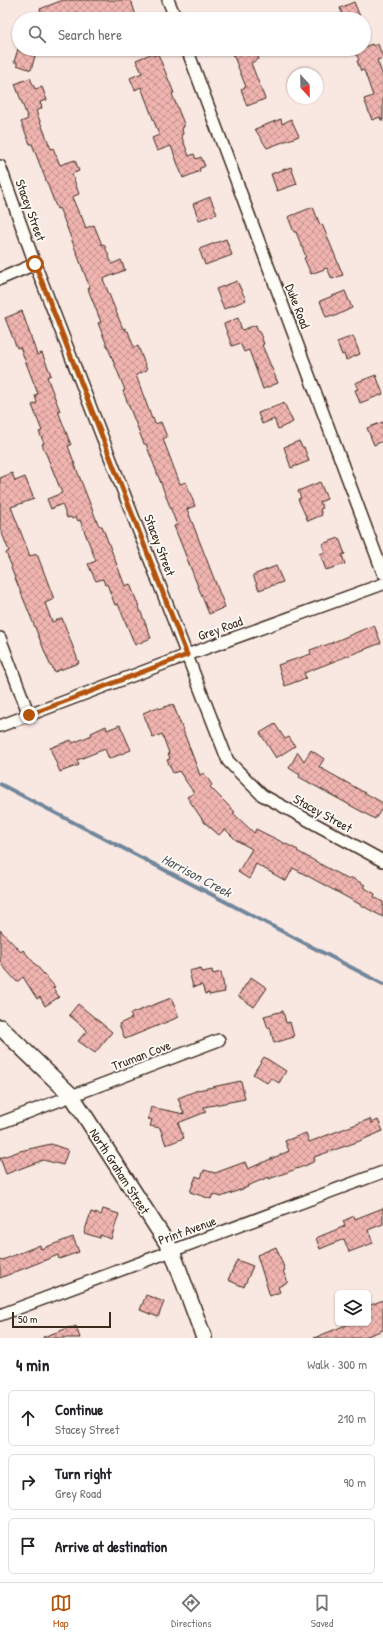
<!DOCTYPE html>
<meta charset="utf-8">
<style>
body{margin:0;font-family:"Patrick Hand",sans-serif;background:#f2f2f2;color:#202124}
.controls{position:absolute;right:12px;bottom:12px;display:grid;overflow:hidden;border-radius:6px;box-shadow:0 1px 3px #0004}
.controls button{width:36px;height:36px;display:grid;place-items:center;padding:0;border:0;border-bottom:1px solid #e0e0e0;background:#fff;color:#202124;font:20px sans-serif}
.compass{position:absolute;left:287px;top:68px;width:36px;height:36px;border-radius:50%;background:#fff;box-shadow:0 1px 3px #0004;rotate:158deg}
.scale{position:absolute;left:12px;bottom:10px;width:99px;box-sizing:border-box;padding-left:4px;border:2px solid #3b2a1e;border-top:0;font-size:11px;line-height:14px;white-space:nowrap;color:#3b2a1e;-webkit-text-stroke:3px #fdfcf7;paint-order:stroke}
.stop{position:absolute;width:12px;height:12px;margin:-9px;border:3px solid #b45309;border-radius:50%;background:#fff}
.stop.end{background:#b45309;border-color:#fff;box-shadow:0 1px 4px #0008}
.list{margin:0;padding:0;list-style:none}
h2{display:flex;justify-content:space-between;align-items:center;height:52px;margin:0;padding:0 16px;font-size:17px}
h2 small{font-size:13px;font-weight:400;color:#757577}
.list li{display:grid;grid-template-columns:26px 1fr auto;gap:12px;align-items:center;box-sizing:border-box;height:56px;margin:0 8px 8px;padding:0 8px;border:1px solid #e0e0e0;border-radius:6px}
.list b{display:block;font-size:15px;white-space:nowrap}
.list p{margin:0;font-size:13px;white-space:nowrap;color:#757577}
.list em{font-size:13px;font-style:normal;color:#757577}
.icon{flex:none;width:22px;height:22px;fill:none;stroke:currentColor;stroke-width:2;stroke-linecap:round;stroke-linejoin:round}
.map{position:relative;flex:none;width:383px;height:1338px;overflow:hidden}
.search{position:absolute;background:#fff;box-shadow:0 1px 3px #0004;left:12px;right:12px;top:12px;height:44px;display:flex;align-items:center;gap:10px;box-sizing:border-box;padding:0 14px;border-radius:22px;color:#757577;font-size:15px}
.sheet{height:244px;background:#fff}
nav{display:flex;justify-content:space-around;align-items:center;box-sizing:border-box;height:56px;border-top:1px solid #e0e0e0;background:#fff;font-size:11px;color:#757577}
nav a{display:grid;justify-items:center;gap:2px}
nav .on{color:#b45309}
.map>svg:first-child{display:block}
</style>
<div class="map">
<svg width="383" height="1338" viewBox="0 0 383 1338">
<defs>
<pattern id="building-cross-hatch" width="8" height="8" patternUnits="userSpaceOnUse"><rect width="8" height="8" fill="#f1b5b1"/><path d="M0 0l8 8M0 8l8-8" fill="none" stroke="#c4938f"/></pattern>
</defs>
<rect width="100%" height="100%" fill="#f9e7e2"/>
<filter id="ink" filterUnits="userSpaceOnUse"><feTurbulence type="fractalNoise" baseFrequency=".025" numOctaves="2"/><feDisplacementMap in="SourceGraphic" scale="8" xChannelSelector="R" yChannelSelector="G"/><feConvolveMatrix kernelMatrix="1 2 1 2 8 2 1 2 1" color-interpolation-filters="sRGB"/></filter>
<g filter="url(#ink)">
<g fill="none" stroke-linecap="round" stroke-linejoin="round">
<path stroke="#70869b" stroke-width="4" d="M0,784L383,984"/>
</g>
<path fill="url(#building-cross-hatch)" stroke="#3b2a1e" d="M63,0H131L137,19H80L77,12L61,19H44L40,9Z
M354,2L361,19H344L340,8Z
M372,44L373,46L378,44L383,58L377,60L383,76V120H381L380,117L372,120L364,99L373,96L364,70L361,71L357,61L359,60L354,49H364V47Z
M18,49H37L31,70L17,65V62H14Z
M231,49H255L259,59L251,63L265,99L247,106L246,104L241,89L246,87Z
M153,53L154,56L158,54L174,93L172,94L184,124V127L182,128L183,134L181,135L189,156L194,154L196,159L201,157L205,166L199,169L200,171L183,178L171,146L157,151L152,138L159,135L155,124L141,87L135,90L130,78L142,73L136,60Z
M30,78L35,89L42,87L47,100L40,102L42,108L36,111L51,149L53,148L60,165L75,160L79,171L72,174L79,194L72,197L80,216L81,215L86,228L94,225L102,245L104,244L112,264L121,260L125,270L103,279L123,329L125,328L126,331H128L134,348L138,346L147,370L136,375L152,419L153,418L155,424L161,422L167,437L163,439L180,484L186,482L195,506L187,509L225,607L209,614L174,526L177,525L146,444H144L123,391L125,390L98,323L101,322L88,289L90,288L63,217L59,208L57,209L32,144H30L21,122L28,119L15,84Z
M281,119L282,124L291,119L299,136L267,148L255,129Z
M291,167L297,184L277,191L271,174Z
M210,197L217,214L199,220L193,204Z
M313,207L320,225L322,224L343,275L332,279L327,268L311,274L304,258L306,257L296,232H294L288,217Z
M226,239L232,255L205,265L199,249Z
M237,281L246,300L224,309L216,289Z
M345,291L352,308L333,317V315L326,317L320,301Z
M22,311L37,355L42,353L51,375L47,377L60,411H58L71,445L68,446L81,481L98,524L100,526H102L125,586L130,584L151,638L135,645L118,604L115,605L107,584L105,585L103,579L96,581L93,575L88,564L96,561L80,520L78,521L76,517L72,519L71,517L67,518L62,504L51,509L47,499L62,493L42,444L44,443L39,432L42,431L32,405L37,403L35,395L38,394L20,347L17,348L5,318Z
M238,318L242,330L256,325L258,332L259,331L264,344L262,345L278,383L263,389L249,350L244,352L240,343L232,346L224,324Z
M353,336L360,354L346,360L344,354L342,355L337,342Z
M376,375L383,394L360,403L355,390L358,389L355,383Z
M284,403L293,422L278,429L274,419L262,424L258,413Z
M383,422V441L374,445L367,428Z
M299,441L302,447H304L309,461L291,468L284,447Z
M12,473L15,481L25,477L34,499L11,507L30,556L37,554L54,599L45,603L52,622L62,618L79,663L54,672L52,666L51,667L11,568L12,567L6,553L9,551L0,528V478Z
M320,482L327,499L320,502L323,508L320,509L322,515L308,521L298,499L301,498L298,491Z
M339,538L345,554L342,555L345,564L326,570L320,554L325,552L322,544Z
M276,566L283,582L259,590L253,575Z
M374,625L381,643L304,673L306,678L285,686L278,665L311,654L310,650L324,645V646Z
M173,704L200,775L204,773L212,785L210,787L235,812L233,813L254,833L256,829L298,850L297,851L349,880L350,877L365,885L363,887L375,894L374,897L383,902V917L293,868L286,881L256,864L249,879L238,872L252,849L236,840L225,829L219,835L204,822L187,797L194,793L179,771L173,773L167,760L170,759L168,753H169L162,734L153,738L143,713L158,707L159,709Z
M275,724L285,739L289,737L295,746L276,758L260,733Z
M120,725L131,750L109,759L105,749L77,760L79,765L60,772L50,748L71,740L73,743L92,735L91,733L106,726L107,730Z
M311,750L324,759L319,767L383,803V807L375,819L308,782L299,777L300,775L289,768L298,752L304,761Z
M0,930L21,952L23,950L55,987L53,988L59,997L45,1006L40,997L37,999L23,977L17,982L0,963Z
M201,968L202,972L212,970L213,974L221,972L225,992L209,995V993L205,994L202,985L193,987L189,971Z
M251,977L267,988L254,1007L238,996Z
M171,998L179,1017L125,1039L119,1024L132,1018L130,1014Z
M78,1004L112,1032L95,1053L78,1041L87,1030L69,1015Z
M283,1011L286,1023L290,1022L294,1037L274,1043L270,1027L268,1028L264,1016Z
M264,1057L286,1071L279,1083L271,1078L267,1083L253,1074Z
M241,1081L245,1099L204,1107L206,1112L178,1123L184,1138L166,1145L160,1128L150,1126L152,1120L148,1119L151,1107L184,1114L178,1098L198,1090Z
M370,1119L372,1123L378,1120L383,1131L357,1142L314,1157L315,1161L307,1165L269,1179V1177L247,1186L248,1187L221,1197L213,1194L211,1199L190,1192L196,1176L201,1178L204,1170L215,1173L245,1162L248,1169L289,1151L285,1141L306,1133L309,1142Z
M51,1144L68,1150L63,1165L43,1160L6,1174L0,1158L20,1151Z
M383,1208V1224L368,1230L373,1243L349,1252L344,1239L320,1249L316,1238L345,1226L343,1221L354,1216L355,1219Z
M103,1209L119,1214L111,1239L100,1235V1238L84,1233L91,1212L101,1215Z
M73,1237L79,1252L59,1259L58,1255L0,1278V1261L40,1245L41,1249Z
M276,1247L285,1270L283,1271L288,1282L278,1287L280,1292L270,1296L257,1255Z
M237,1260L253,1266L244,1287L228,1280Z
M146,1295L164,1302L158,1317L140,1310Z
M383,1300V1330L362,1338H314L351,1323H368V1306Z
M76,1326L80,1338H43V1337L71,1327V1328Z"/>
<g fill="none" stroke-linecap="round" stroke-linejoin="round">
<g stroke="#3b2a1e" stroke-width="14">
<path id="minor" d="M168,0L176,19
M187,49L383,573
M0,166L35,264L228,761L262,795L383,861
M0,279L35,264
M0,638L29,715
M0,726L187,655L383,584
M0,1123L219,1040
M0,1315L383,1172"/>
</g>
<g stroke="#3b2a1e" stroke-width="18">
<path id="secondary" d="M0,1027L72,1096L172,1251L204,1338"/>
</g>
<use href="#minor" stroke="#fdfcf7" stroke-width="11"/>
<use href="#secondary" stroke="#fdfcf7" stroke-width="15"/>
</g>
</g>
<g fill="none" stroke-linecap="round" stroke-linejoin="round" filter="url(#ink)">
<path stroke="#b45309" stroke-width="5" d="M29,715L187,655L35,264"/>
</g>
<g text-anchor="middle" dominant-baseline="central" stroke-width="3.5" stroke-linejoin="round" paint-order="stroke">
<g font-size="13" fill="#3b2a1e" stroke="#fdfcf7">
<text transform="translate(31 210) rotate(70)">Stacey Street</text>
<text transform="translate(298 306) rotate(69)">Duke Road</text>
<text transform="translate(160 545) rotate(69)">Stacey Street</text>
<text transform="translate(220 628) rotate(-20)">Grey Road</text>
<text transform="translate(323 813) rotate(29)">Stacey Street</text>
<text transform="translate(141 1055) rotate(-21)">Truman Cove</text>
<text transform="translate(120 1171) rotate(57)">North Graham Street</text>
<text transform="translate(187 1230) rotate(-20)">Print Avenue</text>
</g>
<g font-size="14" font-style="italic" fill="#56585d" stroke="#fdfcf7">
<text transform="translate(197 875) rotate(28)">Harrison Creek</text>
</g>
</g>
</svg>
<div class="controls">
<button><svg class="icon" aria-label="layers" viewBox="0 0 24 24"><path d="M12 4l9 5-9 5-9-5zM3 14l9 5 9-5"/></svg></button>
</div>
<svg class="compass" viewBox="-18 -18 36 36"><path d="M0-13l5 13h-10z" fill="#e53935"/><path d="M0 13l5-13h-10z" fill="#757577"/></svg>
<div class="scale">50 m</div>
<div class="stop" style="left:35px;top:264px"></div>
<div class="stop end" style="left:29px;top:715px"></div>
<div class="search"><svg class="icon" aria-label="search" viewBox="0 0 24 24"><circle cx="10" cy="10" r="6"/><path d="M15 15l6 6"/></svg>Search here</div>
</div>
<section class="sheet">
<h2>4 min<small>Walk · 300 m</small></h2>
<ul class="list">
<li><svg class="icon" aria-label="ahead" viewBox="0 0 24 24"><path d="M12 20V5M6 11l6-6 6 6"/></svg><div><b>Continue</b><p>Stacey Street</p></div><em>210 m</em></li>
<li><svg class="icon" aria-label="right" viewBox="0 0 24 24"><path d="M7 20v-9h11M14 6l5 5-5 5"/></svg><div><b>Turn right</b><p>Grey Road</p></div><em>90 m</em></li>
<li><svg class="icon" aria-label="arrive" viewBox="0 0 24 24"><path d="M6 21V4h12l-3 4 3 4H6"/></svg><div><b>Arrive at destination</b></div></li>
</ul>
</section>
<nav>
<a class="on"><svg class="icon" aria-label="map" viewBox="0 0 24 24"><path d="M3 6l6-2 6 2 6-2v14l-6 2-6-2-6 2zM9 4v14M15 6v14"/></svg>Map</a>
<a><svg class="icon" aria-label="directions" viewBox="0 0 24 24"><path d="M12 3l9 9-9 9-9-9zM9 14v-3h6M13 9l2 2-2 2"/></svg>Directions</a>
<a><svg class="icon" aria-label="saved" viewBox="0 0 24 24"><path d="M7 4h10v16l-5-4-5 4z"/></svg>Saved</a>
</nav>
